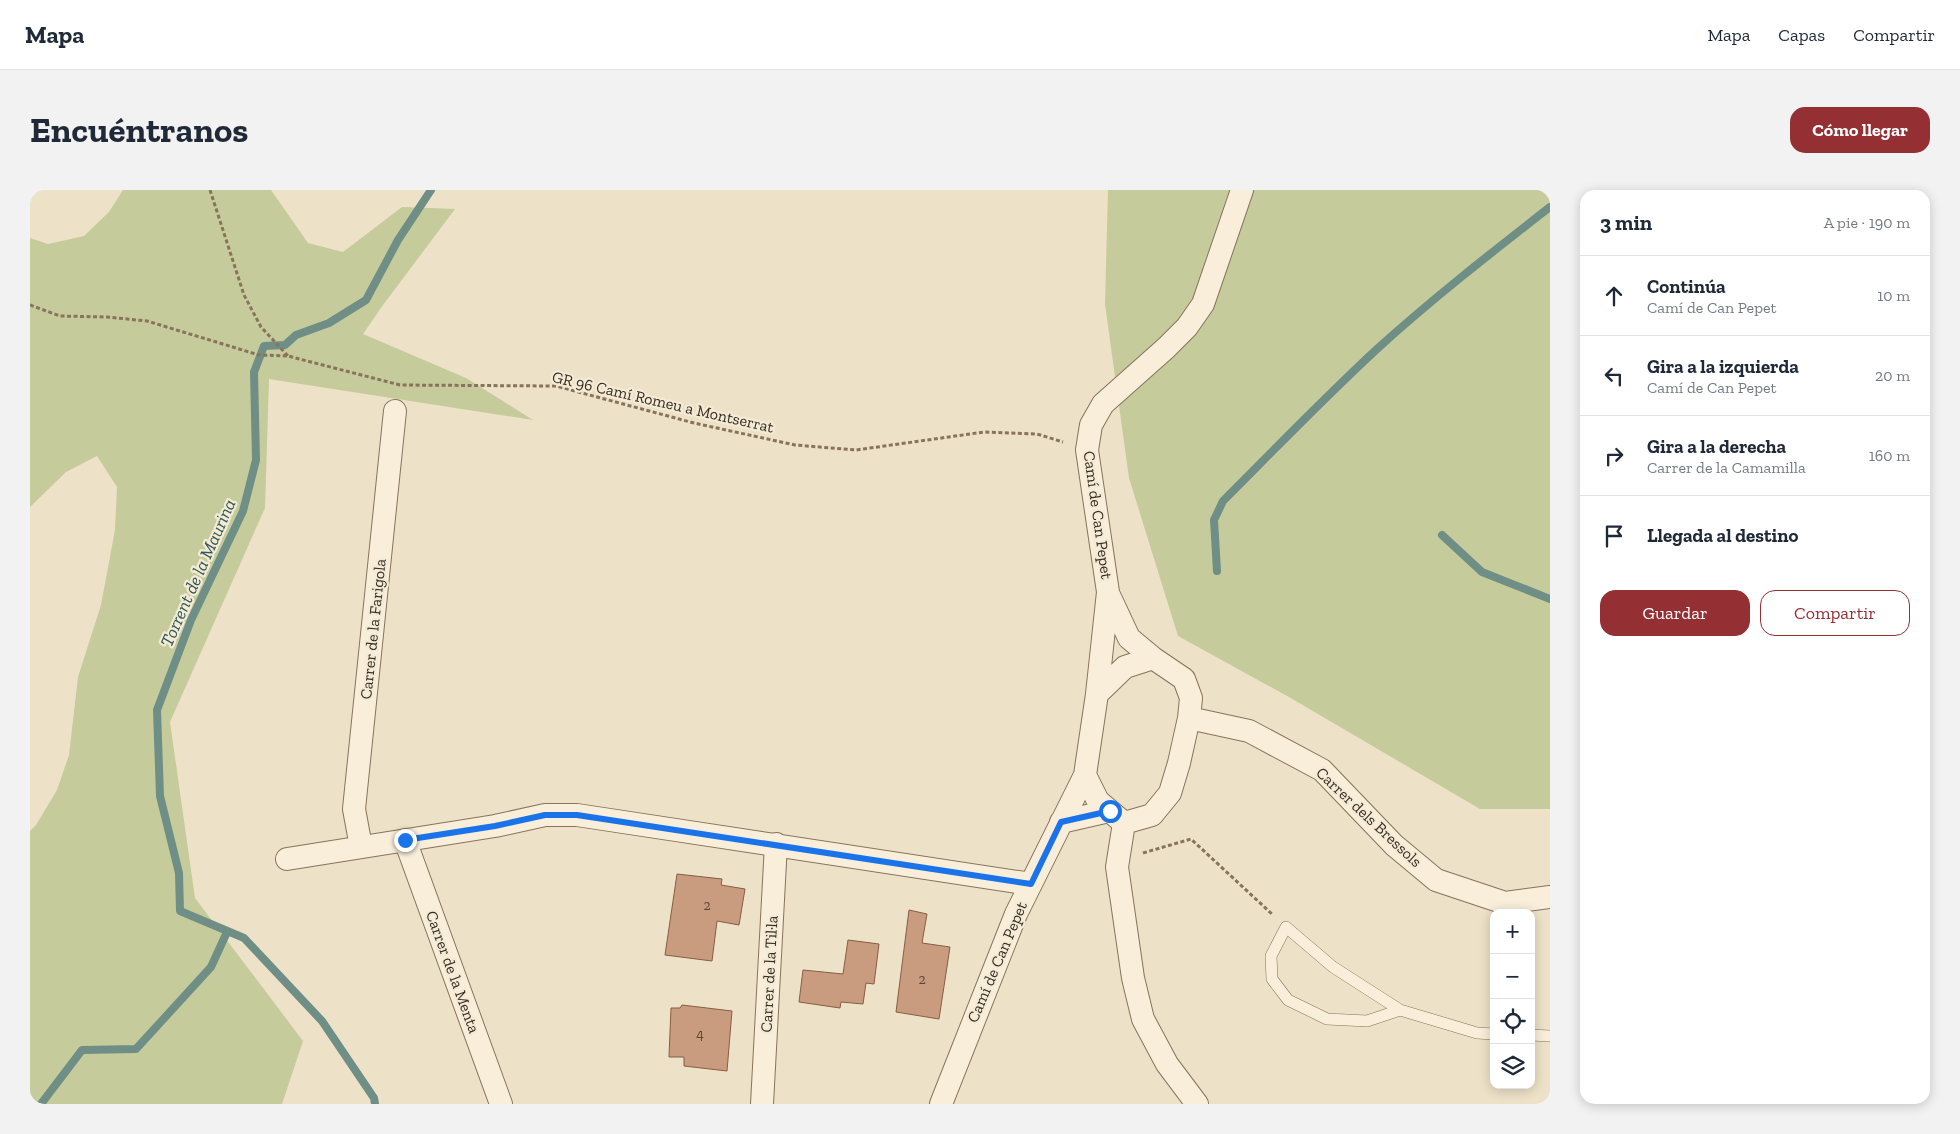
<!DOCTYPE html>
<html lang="es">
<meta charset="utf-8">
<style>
body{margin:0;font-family:"Zilla Slab",serif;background:#f2f2f3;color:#1f2937}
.controls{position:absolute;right:15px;bottom:15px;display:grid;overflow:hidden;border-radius:10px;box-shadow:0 2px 12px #0003}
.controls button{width:45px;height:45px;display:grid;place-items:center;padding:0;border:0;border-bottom:1px solid #e0e1e3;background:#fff;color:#1f2937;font:25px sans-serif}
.stop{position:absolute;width:15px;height:15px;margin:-11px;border:4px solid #1a73e8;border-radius:50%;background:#fff}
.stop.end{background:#1a73e8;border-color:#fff;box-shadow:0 1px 5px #0008}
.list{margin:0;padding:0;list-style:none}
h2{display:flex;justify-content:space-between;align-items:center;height:65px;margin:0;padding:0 20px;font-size:21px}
h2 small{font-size:16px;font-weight:400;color:#747a83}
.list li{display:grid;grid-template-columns:32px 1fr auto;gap:15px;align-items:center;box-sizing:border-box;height:80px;padding:0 20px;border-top:1px solid #e0e1e3}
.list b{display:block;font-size:19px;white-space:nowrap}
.list p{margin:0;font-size:16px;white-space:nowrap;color:#747a83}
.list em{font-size:16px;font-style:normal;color:#747a83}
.actions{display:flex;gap:10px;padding:15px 20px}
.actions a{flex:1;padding:11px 0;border:1px solid #943033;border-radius:15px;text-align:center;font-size:18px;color:#943033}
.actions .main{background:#943033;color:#fff}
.icon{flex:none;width:28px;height:28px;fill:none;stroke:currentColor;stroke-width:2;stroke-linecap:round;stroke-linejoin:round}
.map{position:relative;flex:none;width:1520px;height:914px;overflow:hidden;border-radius:15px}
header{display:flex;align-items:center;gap:30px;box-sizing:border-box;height:70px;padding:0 25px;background:#fff;border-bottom:1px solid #e0e1e3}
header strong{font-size:24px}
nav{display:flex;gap:28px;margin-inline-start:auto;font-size:18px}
.intro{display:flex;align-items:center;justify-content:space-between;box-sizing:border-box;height:120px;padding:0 30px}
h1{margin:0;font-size:35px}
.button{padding:12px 22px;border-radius:15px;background:#943033;color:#fff;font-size:18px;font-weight:700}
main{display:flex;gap:30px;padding:0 30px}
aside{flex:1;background:#fff;border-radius:15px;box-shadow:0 2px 12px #0003}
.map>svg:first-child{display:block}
</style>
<header>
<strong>Mapa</strong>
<nav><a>Mapa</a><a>Capas</a><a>Compartir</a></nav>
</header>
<div class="intro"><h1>Encuéntranos</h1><a class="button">Cómo llegar</a></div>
<main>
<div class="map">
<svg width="1520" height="914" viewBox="0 0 1520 914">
<rect width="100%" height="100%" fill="#ede1c7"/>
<path fill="#c6cb9b" d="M93,0H241L278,53L313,62L372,17L425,19L353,115L333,144L436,188L503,230L239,189L235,318L140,532L165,708L273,851L252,914H0V641L6,635L27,600L39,565L48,487L71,415L85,340L87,297L67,266L36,282L0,317V48L18,54L54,46L79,22Z
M1078,0H1520V619H1450L1259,507L1148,446L1099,288L1075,114Z"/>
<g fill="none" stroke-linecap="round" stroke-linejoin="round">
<path stroke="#6f8f86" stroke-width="8" d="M1412,345L1452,382L1520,409
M1187,381L1184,330L1193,311C1244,260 1294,208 1347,159C1402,109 1461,63 1520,17
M11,914L52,860L106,859L181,777L197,742
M345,914L344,908L292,831L214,748L150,721L149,683L130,606L127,520L161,430L213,321L226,270L224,182L234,156L255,155L266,145L299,133L336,110L368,50L401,0"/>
</g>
<path fill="#c99c7f" stroke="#865d44" d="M647,684L692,689L691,695L715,699L709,735L687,731L682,771L635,765Z
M879,720L897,724L892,753L920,757L909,829L866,822Z
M818,750L849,754L844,794L836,793L833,814L811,812L810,818L769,812L773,780L813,784Z
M652,815L702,821L697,881L654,876V867H639L641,818H650Z"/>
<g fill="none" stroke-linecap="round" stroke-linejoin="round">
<g stroke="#88735d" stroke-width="12">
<path id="lane" d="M1370,820L1337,831L1297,829L1258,810L1242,789L1241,766L1256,737L1303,777L1370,820L1447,843L1464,844
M1501,845L1520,846"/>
</g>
<g stroke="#88735d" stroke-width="24">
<path id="street" d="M1078,403L1099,448L1123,468
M1067,504L1095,477L1123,468L1154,489L1161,508L1159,528L1149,573L1140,603L1122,625L1094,633
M1159,528L1219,541L1292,580L1364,655L1406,690L1475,713L1520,707
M1031,632L1079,621
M1094,633L1068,611L1055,585L1067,504L1078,402L1057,260L1061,235L1073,214L1136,158L1157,137L1173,114L1212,0
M1094,633L1087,677L1103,788L1113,829L1137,874L1167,914
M375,650L471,914
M331,657L324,619L365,221
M257,669L465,636L515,625H547L1001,694
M732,914L746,654
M911,914L986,724L1055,585"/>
</g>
<path stroke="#88735d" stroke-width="3" stroke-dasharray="4 2.5" stroke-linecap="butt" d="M180,0L214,105L231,137L258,166
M0,115L30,126L77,127L117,131L229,165L258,166L370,195L526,196L664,233L765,255L826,260L954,242L1007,244L1033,252
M1113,663L1161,649L1243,725"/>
<use href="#lane" stroke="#f8eeda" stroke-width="11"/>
<use href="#street" stroke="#f8eeda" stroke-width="22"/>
</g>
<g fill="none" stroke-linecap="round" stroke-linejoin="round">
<path stroke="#1a73e8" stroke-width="6" d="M375,650L465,636L515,625H547L1001,694L1031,632L1080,621"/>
</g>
<g text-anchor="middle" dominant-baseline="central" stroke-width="4.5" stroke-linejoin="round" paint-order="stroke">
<g font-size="14" fill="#5d4838">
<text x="677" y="715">2</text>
<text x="892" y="789">2</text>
<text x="670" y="844">4</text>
</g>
<g font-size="16" fill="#392c20" stroke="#f4ebd7">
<text transform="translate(633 212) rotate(13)">GR 96 Camí Romeu a Montserrat</text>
<text transform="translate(1068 325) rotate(82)">Camí de Can Pepet</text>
<text transform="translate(343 439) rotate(-84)">Carrer de la Farigola</text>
<text transform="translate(1339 627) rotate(43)">Carrer dels Bressols</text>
<text transform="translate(967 772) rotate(-67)">Camí de Can Pepet</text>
<text transform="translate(423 782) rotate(70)">Carrer de la Menta</text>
<text transform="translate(739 784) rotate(-87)">Carrer de la Til·la</text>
</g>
<g font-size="18" font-style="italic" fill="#305854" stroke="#f4ebd7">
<text transform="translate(168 383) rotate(-66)">Torrent de la Maurina</text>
</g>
</g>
</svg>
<div class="controls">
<button>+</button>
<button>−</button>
<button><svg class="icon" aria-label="locate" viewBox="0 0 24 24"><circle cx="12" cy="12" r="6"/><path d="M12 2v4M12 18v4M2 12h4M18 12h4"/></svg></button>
<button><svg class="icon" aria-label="layers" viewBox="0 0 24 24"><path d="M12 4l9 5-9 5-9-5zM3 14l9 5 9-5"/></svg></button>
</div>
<div class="stop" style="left:1080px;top:621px"></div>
<div class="stop end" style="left:375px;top:650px"></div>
</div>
<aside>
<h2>3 min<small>A pie · 190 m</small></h2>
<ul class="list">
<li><svg class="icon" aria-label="ahead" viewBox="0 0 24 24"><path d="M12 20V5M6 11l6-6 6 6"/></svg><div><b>Continúa</b><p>Camí de Can Pepet</p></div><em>10 m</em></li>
<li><svg class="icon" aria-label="left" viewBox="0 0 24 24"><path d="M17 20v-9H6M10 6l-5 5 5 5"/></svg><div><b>Gira a la izquierda</b><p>Camí de Can Pepet</p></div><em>20 m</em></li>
<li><svg class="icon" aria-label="right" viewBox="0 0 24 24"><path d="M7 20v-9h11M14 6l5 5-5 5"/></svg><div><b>Gira a la derecha</b><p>Carrer de la Camamilla</p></div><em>160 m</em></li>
<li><svg class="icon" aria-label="arrive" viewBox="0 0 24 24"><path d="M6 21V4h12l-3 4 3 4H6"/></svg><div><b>Llegada al destino</b></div></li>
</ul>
<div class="actions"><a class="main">Guardar</a><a>Compartir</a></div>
</aside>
</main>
